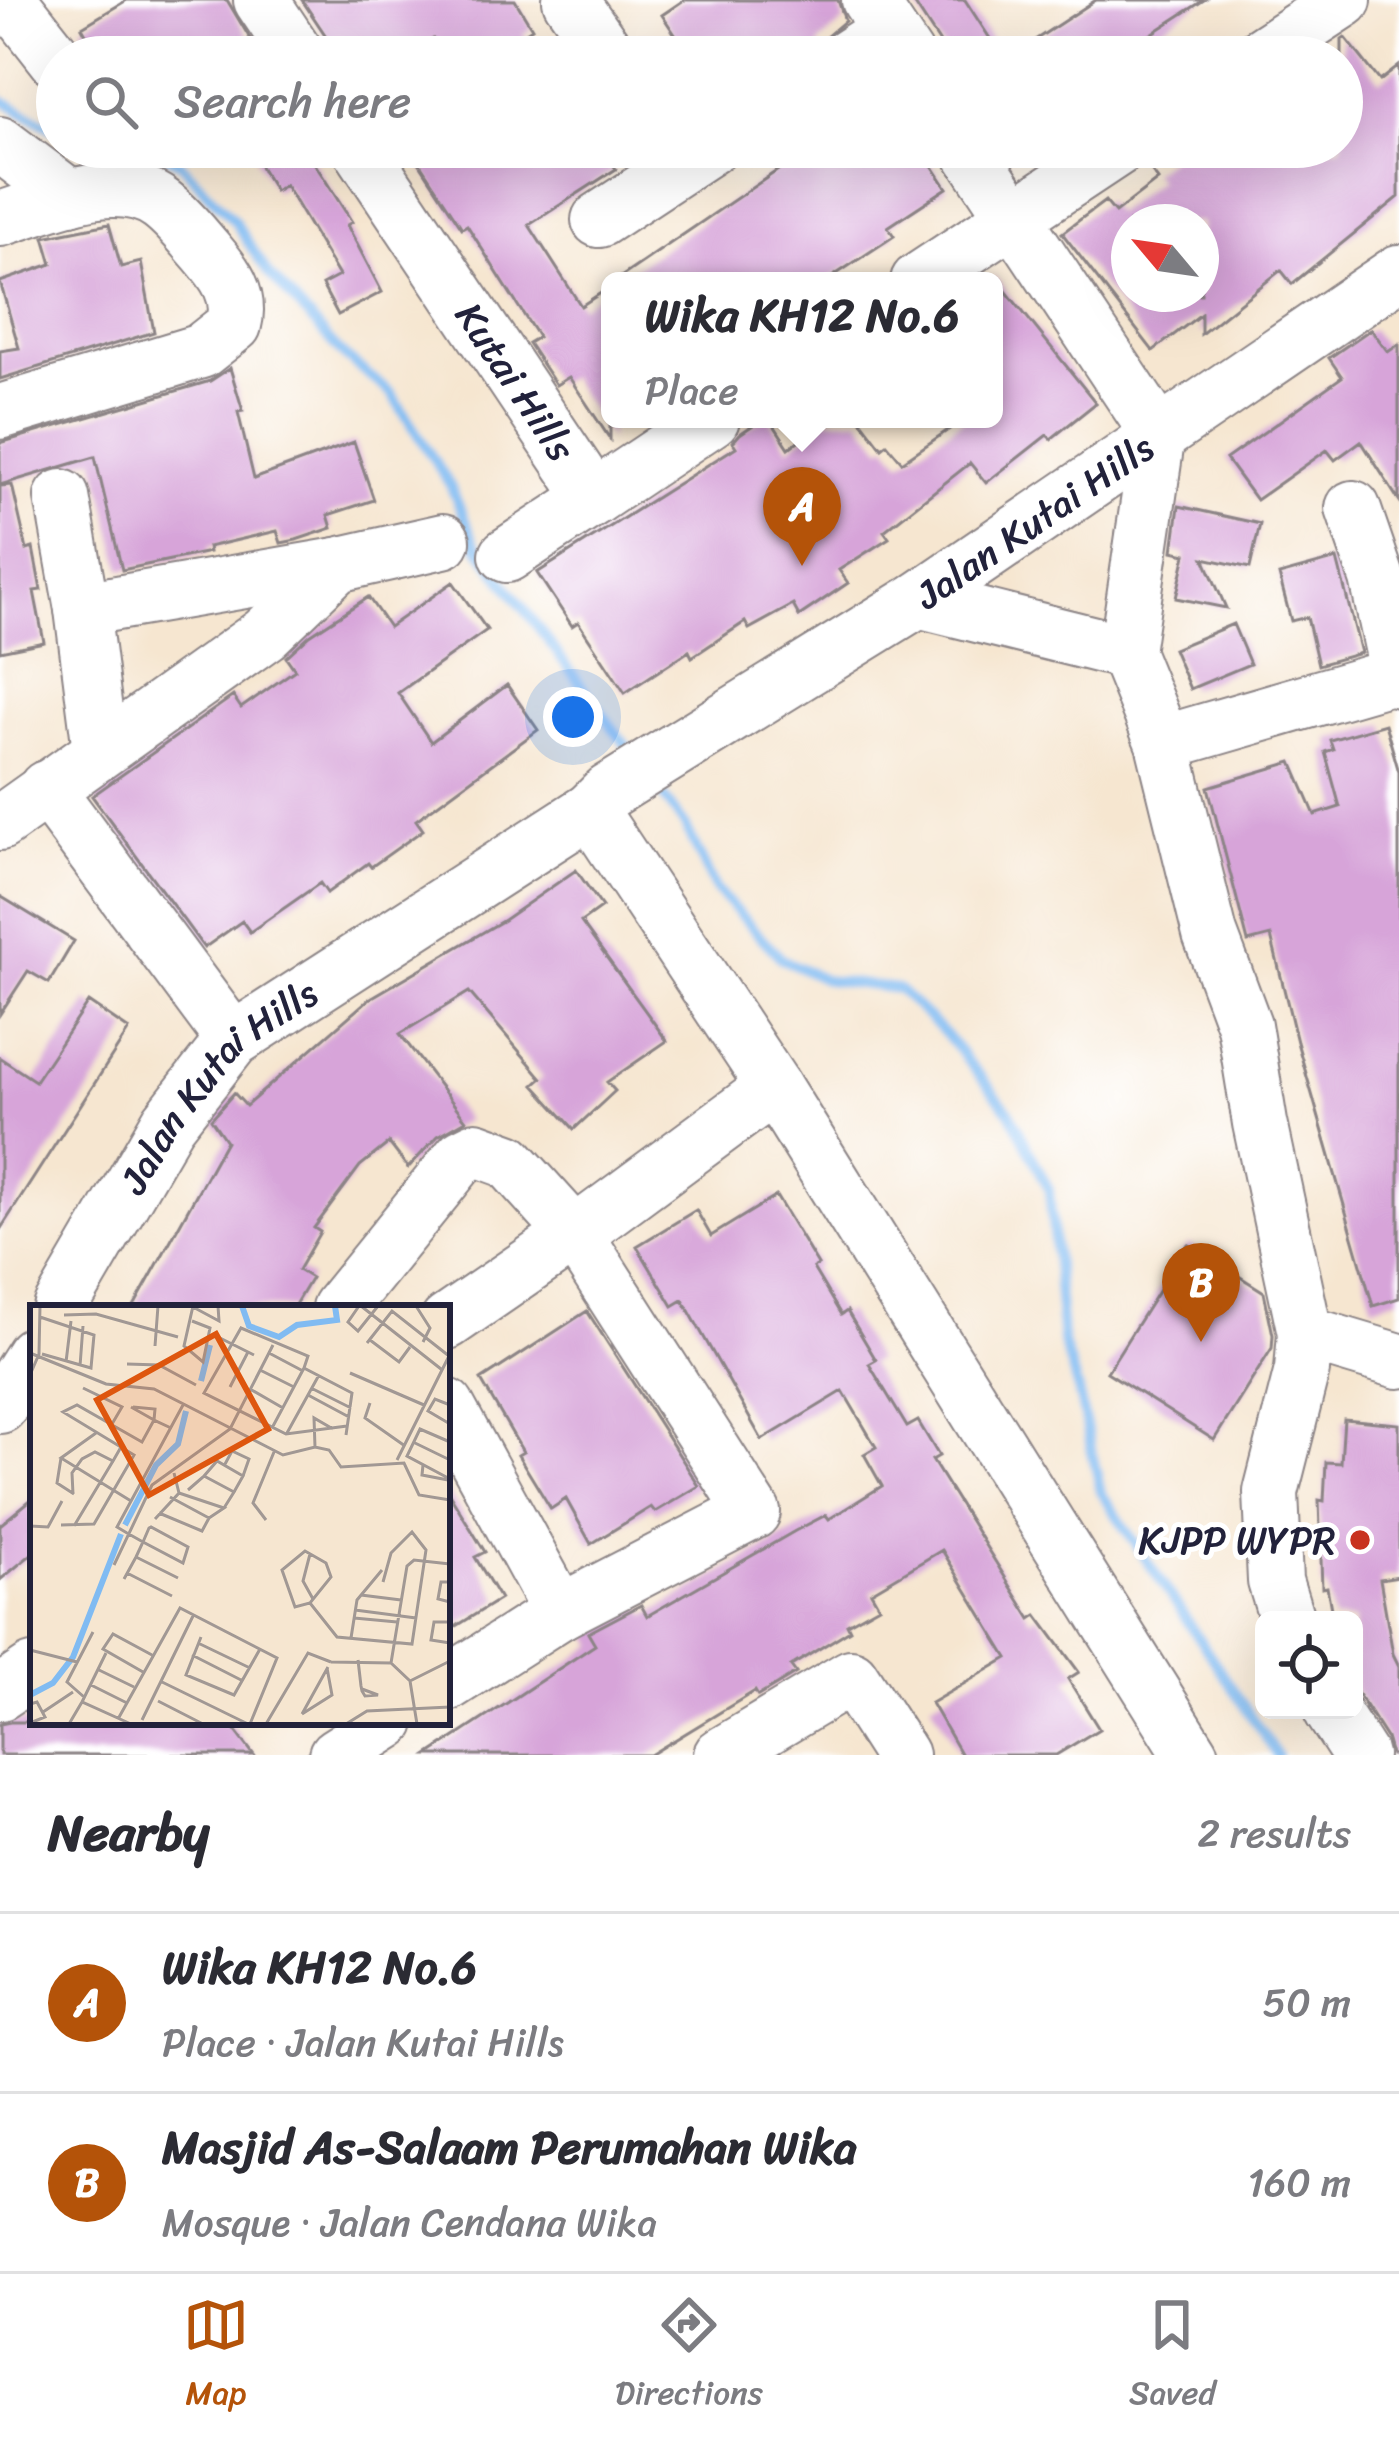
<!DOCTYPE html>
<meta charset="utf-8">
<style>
body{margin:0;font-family:Sriracha,sans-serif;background:#f7f7f7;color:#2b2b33}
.controls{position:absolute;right:36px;bottom:36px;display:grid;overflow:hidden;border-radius:18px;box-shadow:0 12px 48px #0002}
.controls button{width:108px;height:108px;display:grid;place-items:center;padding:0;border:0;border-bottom:3px solid #e1e1e2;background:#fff;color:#2b2b33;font:60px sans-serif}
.compass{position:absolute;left:1111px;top:204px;width:108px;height:108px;border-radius:50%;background:#fff;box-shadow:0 12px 48px #0002;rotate:299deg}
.you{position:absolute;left:573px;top:717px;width:42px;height:42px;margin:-30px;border:9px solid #fff;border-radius:50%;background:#1a73e8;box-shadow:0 0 0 18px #1a73e833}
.badge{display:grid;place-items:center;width:78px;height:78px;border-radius:50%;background:#b45309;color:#fff;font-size:39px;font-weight:700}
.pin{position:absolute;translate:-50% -99px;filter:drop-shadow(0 3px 6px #0008)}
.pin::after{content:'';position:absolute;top:63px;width:42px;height:36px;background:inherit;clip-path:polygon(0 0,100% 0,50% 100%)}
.popup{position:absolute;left:601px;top:272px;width:402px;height:156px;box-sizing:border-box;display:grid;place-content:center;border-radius:18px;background:#fff;filter:drop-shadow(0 3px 9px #0005);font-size:39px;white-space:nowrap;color:#7c7c81}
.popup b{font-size:45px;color:#2b2b33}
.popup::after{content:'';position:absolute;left:50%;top:100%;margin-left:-24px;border:24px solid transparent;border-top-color:#fff}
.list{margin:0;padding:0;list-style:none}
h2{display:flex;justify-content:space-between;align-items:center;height:156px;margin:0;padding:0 48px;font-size:51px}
h2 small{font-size:39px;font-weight:400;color:#7c7c81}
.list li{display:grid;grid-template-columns:78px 1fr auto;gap:36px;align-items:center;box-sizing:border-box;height:180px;padding:0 48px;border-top:3px solid #e1e1e2}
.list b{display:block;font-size:45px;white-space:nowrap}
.list p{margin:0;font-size:39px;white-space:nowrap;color:#7c7c81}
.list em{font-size:39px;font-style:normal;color:#7c7c81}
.icon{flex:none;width:66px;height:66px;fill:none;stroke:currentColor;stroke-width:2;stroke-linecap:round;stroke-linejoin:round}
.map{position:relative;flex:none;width:1399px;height:1755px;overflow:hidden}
.search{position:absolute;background:#fff;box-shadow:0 12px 48px #0002;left:36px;right:36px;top:36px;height:132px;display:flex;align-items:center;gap:30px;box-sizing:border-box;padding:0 42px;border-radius:66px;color:#7c7c81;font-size:45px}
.sheet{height:516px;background:#fff}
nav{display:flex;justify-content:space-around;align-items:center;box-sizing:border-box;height:168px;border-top:3px solid #e1e1e2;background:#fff;font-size:33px;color:#7c7c81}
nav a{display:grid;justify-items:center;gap:6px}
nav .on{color:#b45309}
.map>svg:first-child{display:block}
</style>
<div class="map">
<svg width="1399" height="1755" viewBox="0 0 1399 1755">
<rect width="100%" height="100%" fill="#fff"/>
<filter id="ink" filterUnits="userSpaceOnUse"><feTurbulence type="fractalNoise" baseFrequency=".00833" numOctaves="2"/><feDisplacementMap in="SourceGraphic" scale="24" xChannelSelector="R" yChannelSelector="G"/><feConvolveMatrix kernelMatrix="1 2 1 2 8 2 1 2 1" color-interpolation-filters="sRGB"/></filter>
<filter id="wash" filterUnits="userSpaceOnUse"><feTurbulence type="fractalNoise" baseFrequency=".004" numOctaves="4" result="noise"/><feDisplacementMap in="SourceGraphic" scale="48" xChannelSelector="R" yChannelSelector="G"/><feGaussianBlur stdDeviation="2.7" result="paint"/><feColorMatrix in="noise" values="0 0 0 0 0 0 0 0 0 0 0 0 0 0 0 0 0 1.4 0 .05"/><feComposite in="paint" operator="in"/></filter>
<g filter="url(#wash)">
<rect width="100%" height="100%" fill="#f6e6d0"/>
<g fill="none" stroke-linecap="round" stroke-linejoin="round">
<path stroke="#80bbf2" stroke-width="10" d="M0,99L57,130
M147,147L180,163L234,221L268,273L343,355L391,393L450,485L475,543L634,756
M652,781L686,827L716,890L782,959L826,980L898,989L944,1033L1010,1112L1049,1189L1063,1343L1077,1386L1101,1492L1277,1755"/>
</g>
<g id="blocks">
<path fill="#d7a4d9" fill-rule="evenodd" d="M127,0H227L261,57H99L82,27Z
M302,0H515L532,28L523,34L539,57H445L433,39L405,57H340Z
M684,0H838L845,21L820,42L816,57H690L662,15Z
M912,0H965L1002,57H949Z
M1096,0H1204L1116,57H1009Z
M1345,37L1380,81L1399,66V197L1292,284L1281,270L1201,334V314L1153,351L1062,233L1105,201L1115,213L1158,180L1152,172L1184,147H1342V39ZM1129,222H1201V294H1129Z
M274,147H304L352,222L347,225L382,292L338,315L322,285L339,276L285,185L275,191L255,158Z
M409,147H602L616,169L529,225L581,306L610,287V439L569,377L556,385L528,343L538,337L513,298L467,225L462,228Z
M812,147H920L947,188L888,227L894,236L826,281H615Z
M109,224L121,267L141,262L154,332L0,379V351L19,348L0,282L52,264L44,237Z
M994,276L1096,403L1051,439L1047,435L986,483L970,463L884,531L889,538L839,570L848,583L799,616L793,605L749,629L745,622L692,657L689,651L625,693L578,622L572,626L537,573L736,447L733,442L740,434L762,419H770L789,448L827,419H860L882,448L887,444L902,462L964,419H994Z
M1371,329L1388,352L1399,344V501L1361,441L1335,460L1327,450L1256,500L1226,459L1342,377L1329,358Z
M230,368L243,411L238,412L254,479L354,442L374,500L328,515L332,528L296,540L281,543L277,531L208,547L209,552L122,570L95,457L0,485V443L210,381Z
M12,485L27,550L33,548L41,590L34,591L44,642L0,651V486Z
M1179,506L1260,524L1250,568L1204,558L1226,608L1176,598L1186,554L1173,551Z
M1337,559L1361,653L1318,665L1307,617L1291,621L1279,575Z
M453,582L487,630L398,693L431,742L507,685L538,730L416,820L423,830L371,867L368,863L327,893L320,883L250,932L242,921L204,948L92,796L233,696L241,708L295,670L286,657L310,635L368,597L389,627Z
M1233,624L1250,664L1190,689L1173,649Z
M1385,724L1399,772V1298L1373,1306L1297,1042L1271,936L1248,942L1208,787L1292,762L1315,815L1340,807L1325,752L1333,749L1330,740Z
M576,870L602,907L581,922L667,1041L607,1082L615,1091L574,1129L534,1085L542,1078L469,992L400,1034L466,1120L438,1136L408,1168L389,1143L360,1166L314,1228L320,1232L298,1270L311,1278L293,1308H133L226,1141L211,1119L234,1093L246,1106L369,999L504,920Z
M0,896L74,941L49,983L28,971L0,1014Z
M88,1002L129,1030L0,1230V1058L35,1081Z
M776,1196L818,1265L813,1268L841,1315L847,1311L876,1360L869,1364L907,1427L918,1421L939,1456L932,1460L1031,1619L1037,1615L1079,1672L1068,1679L1099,1729L1056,1755H961L931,1703L1008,1658L942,1550L871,1592L879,1606L847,1624L850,1630L791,1666L796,1673L758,1696L755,1691L650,1755H428L595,1645L588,1633L641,1605L647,1616L795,1531L826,1515L829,1519L882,1486L864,1454L876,1447L843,1391L762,1440L683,1300L673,1306L637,1246L696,1210L711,1236Z
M1188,1244L1264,1292L1273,1335L1272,1348L1214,1440L1107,1372Z
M587,1311L699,1486L655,1512L651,1507L591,1544L566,1499L551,1509L518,1455L523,1452L481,1380Z
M1344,1419L1399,1424V1576L1380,1579L1393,1654L1399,1666V1755H1391L1386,1738L1354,1688V1620H1333L1327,1587L1322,1588L1319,1500L1324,1501L1326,1462L1341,1463Z
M447,1490L485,1552L475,1557L500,1599L447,1632Z
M33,1498V1553L0,1580V1525Z
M10,1722H229L254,1755H0V1724Z"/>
</g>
</g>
<g filter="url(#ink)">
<use href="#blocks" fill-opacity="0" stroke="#8c8486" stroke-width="3"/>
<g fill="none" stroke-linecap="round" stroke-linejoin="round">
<g stroke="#8c8486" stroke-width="58">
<g id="minor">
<path d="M10,0L57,60"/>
<path d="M261,0L299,57"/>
<path d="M570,0L610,57"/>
<path d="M869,0L907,57"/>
<path d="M847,57L888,30"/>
<path d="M1257,57L1344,0"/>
<path d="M0,144L70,197"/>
<path id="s1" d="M359,147L594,498L712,419"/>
<path d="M967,147L1158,434L1126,652L1163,743L1210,934L1244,1025L1260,1123L1305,1333L1302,1370L1271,1492L1275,1581L1287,1620"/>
<path d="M0,219C47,205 116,171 161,204C178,217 192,235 206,251C225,273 242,295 234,325L201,351L0,412"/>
<path d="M599,220L710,147"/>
<path d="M918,281L1120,147"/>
<path d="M62,497L82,609L100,750"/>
<path d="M1353,508L1377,578L1399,680"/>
<path d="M507,555L594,498"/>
<path d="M918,600L1126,652"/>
<path d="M82,609L337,565"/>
<path d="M1163,743L1397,675"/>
<path d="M46,788L233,1040"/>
<path d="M590,810L774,1087L1192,1755"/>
<path d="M0,823L265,634L337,565L443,541"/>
<path id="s2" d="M60,1308L168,1123L233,1040L590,810L608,792L918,600L1399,272"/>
<path d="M339,1308L462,1156L476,1149L509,1161L575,1234L774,1087"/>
<path d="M447,1322L575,1234L753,1512L560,1612L447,1684"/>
<path d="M1305,1333L1399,1361"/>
<path d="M0,1406L33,1354"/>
<path d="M447,1406L560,1612"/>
<path d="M0,1693L33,1671"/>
<path d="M1331,1710L1360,1755"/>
<path d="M336,1755L388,1722"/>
<path d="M721,1755L851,1677L901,1755"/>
</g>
</g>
<use href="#minor" stroke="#fff" stroke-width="54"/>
</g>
</g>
<circle fill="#c8321e" stroke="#fff" stroke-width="4.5" cx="1360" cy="1540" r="12"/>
<g text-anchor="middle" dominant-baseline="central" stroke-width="10" stroke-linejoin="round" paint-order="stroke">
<g font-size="39" fill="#22223b" stroke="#fff">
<text stroke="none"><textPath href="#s1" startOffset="282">Kutai Hills</textPath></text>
<text stroke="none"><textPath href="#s2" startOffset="1275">Jalan Kutai Hills</textPath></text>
<text stroke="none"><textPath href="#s2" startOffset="276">Jalan Kutai Hills</textPath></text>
</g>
<g font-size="39" fill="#22223b" stroke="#fff" text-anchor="end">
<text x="1336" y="1540">KJPP WYPR</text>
</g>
</g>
<g transform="translate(30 1305)">
<rect width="420" height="420" fill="#f6e6d0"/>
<path fill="none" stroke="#80bbf2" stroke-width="6" d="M212,1L219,21L249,32L267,20L307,15L305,1M171,76L180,40M95,220L126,160L148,139L156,106M0,390L23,378L43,352L91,229"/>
<path fill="none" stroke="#a19894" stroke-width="3" d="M329,1L318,17L328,26L348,1M331,1L411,64M386,1L400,23L393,37M163,2L189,16L188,1M34,10L66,9L148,32M10,12L64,30L61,63L12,49M162,16L180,23L173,57L154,41L163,1M186,31L224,50M340,35L369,57L380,42M337,38L362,6L419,51M125,41L128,1M0,48L76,79L124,84L253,150L285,142L299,145L311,162L374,158L389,190L420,195M239,48L273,66M36,57L41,16M97,59L129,60L166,80M50,61L53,21M230,65L264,82M320,68L394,100M0,70L9,49L10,1M200,82L218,47M53,83L92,102L82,119M281,83L321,103M220,84L253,103M278,90L319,112M340,98L335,113L375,141M420,100L405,94L398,106L420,119M103,102L125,104L124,115L141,123M242,123L274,63M66,128L31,153L101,196M257,128L289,70M316,130L322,88L274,63L278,51L211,23L174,88L256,129L317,121M383,137L420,155M420,137L390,124L377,151L420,174M285,142L284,113L303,124M31,153L27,178L44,189M367,155L420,49M393,160L392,170L418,175M194,161L202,146L219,154L213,171M174,171L187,156L213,171L204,187M158,185L174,171L204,187L194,203M149,188L194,203L179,213M43,189L42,168L52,154L65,147L83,156L91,142M129,208L172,226L179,213L140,192M125,214L149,188L144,168M236,215L223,198L244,147M31,220L64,219L104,150L33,107L47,100L112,137L124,115L101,102M0,221L18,222L32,196M44,221L83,156M275,246L296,258L301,272L280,298L265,302L252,265ZM280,249L273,276L283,294M106,252L148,273M84,260L122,180L200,124L243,40M97,268L142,291M94,274L106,252L113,237L119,223L121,222L158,242L153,258L113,237L97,228L87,222L153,100M420,277H411L408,294L420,297M331,290L371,295M280,298L307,332L382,339L396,245L382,227L361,248L353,277M325,305L386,313M324,313L367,317M420,317H404L401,335L420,338M171,332L156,370L204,390L230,344M321,333L327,295L352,265M168,338L220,363M0,345L47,357M162,350L213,376M328,355L331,381L332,386L335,391L348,390L332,384M301,357L361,358L380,376L387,419M361,358L377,261L384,255L420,259M69,365L104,382M113,367L73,344L83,329L122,350M130,376L218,419M380,376L420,356M61,380L97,398M54,392L37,377L63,327M128,396L173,419M52,397L76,348M0,399L7,397L15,412L0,418M13,407L43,387M272,409L302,390L297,363M272,409L298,362M88,414L150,303L247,353L220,419M112,415L163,311M39,419L52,397L101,419M236,419L278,348L301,357M316,419L337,406L420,402"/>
<path fill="#de560e" fill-opacity="0.15" stroke="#de560e" stroke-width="6" d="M186,29L238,124L119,190L67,95Z"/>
<rect width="420" height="420" fill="none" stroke="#22223b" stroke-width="6"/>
</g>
</svg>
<div class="controls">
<button><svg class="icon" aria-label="locate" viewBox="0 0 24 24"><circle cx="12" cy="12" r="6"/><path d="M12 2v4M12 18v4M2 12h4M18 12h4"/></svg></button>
</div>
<svg class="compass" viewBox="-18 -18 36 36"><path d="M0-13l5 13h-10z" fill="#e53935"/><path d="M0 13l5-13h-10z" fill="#7c7c81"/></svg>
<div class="you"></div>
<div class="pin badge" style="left:802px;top:566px">A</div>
<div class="popup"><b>Wika KH12 No.6</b>Place</div>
<div class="pin badge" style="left:1201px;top:1342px">B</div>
<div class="search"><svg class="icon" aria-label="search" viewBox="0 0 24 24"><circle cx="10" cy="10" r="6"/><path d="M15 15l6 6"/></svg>Search here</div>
</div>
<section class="sheet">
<h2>Nearby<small>2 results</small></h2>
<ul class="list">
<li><span class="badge">A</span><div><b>Wika KH12 No.6</b><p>Place · Jalan Kutai Hills</p></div><em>50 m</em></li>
<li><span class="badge">B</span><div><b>Masjid As-Salaam Perumahan Wika</b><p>Mosque · Jalan Cendana Wika</p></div><em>160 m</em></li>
</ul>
</section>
<nav>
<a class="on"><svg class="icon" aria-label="map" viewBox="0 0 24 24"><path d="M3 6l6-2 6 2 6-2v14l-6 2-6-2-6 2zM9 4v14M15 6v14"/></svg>Map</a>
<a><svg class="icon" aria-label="directions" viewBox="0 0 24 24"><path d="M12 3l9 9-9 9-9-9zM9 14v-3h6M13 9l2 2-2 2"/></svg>Directions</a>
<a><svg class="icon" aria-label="saved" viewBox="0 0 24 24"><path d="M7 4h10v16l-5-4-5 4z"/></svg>Saved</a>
</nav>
